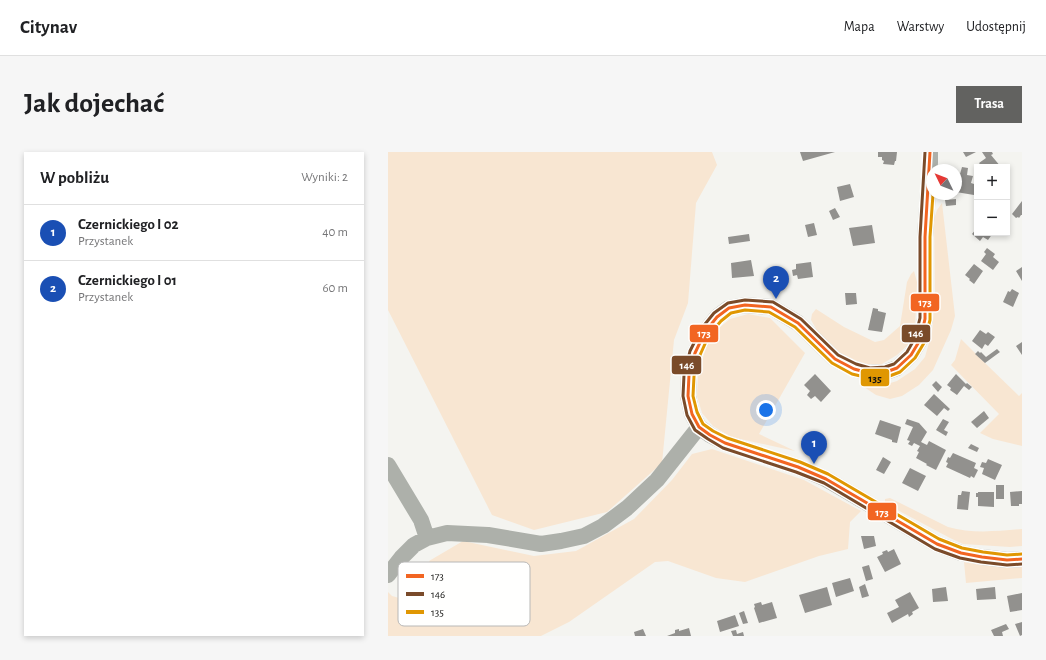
<!DOCTYPE html>
<html lang="pl">
<meta charset="utf-8">
<style>
body{margin:0;font-family:"Alegreya Sans",sans-serif;background:#f6f6f6;color:#202124}
.controls{position:absolute;right:12px;top:12px;display:grid;overflow:hidden;border-radius:0px;box-shadow:0 2px 6px #0003}
.controls button{width:36px;height:36px;display:grid;place-items:center;padding:0;border:0;border-bottom:1px solid #e0e0e0;background:#fff;color:#202124;font:20px sans-serif}
.compass{position:absolute;left:538px;top:12px;width:36px;height:36px;border-radius:50%;background:#fff;box-shadow:0 2px 6px #0003;rotate:313deg}
.you{position:absolute;left:378px;top:258px;width:14px;height:14px;margin:-10px;border:3px solid #fff;border-radius:50%;background:#1a73e8;box-shadow:0 0 0 6px #1a73e833}
.badge{display:grid;place-items:center;width:26px;height:26px;border-radius:50%;background:#626260;color:#fff;font-size:13px;font-weight:700}
.pin{position:absolute;translate:-50% -33px;filter:drop-shadow(0 1px 2px #0008)}
.pin::after{content:'';position:absolute;top:21px;width:14px;height:12px;background:inherit;clip-path:polygon(0 0,100% 0,50% 100%)}
.list{margin:0;padding:0;list-style:none}
h2{display:flex;justify-content:space-between;align-items:center;height:52px;margin:0;padding:0 16px;font-size:17px}
h2 small{font-size:13px;font-weight:400;color:#757577}
.list li{display:grid;grid-template-columns:26px 1fr auto;gap:12px;align-items:center;box-sizing:border-box;height:56px;padding:0 16px;border-top:1px solid #e0e0e0}
.list b{display:block;font-size:15px;white-space:nowrap}
.list p{margin:0;font-size:13px;white-space:nowrap;color:#757577}
.list em{font-size:13px;font-style:normal;color:#757577}
.map{position:relative;flex:none;width:634px;height:484px;overflow:hidden;border-radius:0px}
header{display:flex;align-items:center;gap:24px;box-sizing:border-box;height:56px;padding:0 20px;background:#fff;border-bottom:1px solid #e0e0e0}
header strong{font-size:19px}
nav{display:flex;gap:22px;margin-inline-start:auto;font-size:14px}
.intro{display:flex;align-items:center;justify-content:space-between;box-sizing:border-box;height:96px;padding:0 24px}
h1{margin:0;font-size:28px}
.button{padding:10px 18px;border-radius:0px;background:#626260;color:#fff;font-size:14px;font-weight:700}
main{display:flex;gap:24px;padding:0 24px}
aside{flex:1;background:#fff;border-radius:0px;box-shadow:0 2px 6px #0003}
.map>svg:first-child{display:block}
</style>
<header>
<strong>Citynav</strong>
<nav><a>Mapa</a><a>Warstwy</a><a>Udostępnij</a></nav>
</header>
<div class="intro"><h1>Jak dojechać</h1><a class="button">Trasa</a></div>
<main>
<aside>
<h2>W pobliżu<small>Wyniki: 2</small></h2>
<ul class="list">
<li><span class="badge" style="background:#1a4fb4">1</span><div><b>Czernickiego I 02</b><p>Przystanek</p></div><em>40 m</em></li>
<li><span class="badge" style="background:#1a4fb4">2</span><div><b>Czernickiego I 01</b><p>Przystanek</p></div><em>60 m</em></li>
</ul>
</aside>
<div class="map">
<svg width="634" height="484" viewBox="0 0 634 484">
<rect width="100%" height="100%" fill="#f4f4f0"/>
<path fill="#f8e6d2" d="M0,0H324L329,13L308,51L300,151L286,188L274,311L219,360L146,378L104,363L0,158Z
M554,51L567,164L563,178L545,218L531,233L514,244L502,247L488,243L476,235L474,230L481,233H496L509,229L527,217L537,205L544,180L547,145L546,67L549,58Z
M526,119L529,130L527,177L520,193L509,203L494,212H473L453,202L430,180L423,168L424,162L428,157L456,175L487,190L496,188L512,174L519,130L523,122Z
M360,162L382,166L417,201L371,282L439,314L407,299L343,285L325,274L314,261L309,244L310,225L317,198L327,179L342,167Z
M573,187L597,211L631,244L634,241V294L605,287L592,281L611,262L563,213L567,208Z
M324,297L416,328L473,359L462,370L460,397L431,404L357,430L328,426L280,409L267,410L181,470L153,484H0V440L4,444L33,452L53,429L41,409L75,389L146,404L188,399L246,367L284,328L304,302Z
M502,346L560,375C584,382 610,379 634,377V394L622,395L575,392L562,386L502,354L497,351V347Z
M576,410L619,416L634,415V426L578,431Z"/>
<path fill="#92918e" d="M412,0H447L415,9Z
M490,0H509L508,9H507L506,13L495,12L496,9L494,8V5H490Z
M575,0H588L578,5Z
M594,0H604L605,2L603,3L613,15H594L591,11L598,6Z
M574,15L580,16L579,23L585,24L583,31L586,32V33H588L586,43L568,40L571,28L568,27V21L572,22Z
M462,32L466,45L452,49L449,35Z
M568,47V53L558,54L557,48Z
M634,49V63H633L631,66L630,65L628,66L624,62Z
M447,56L452,65L445,68L441,59Z
M426,71L429,83L420,85L417,73Z
M484,73L487,91L465,94L461,76Z
M589,76V81H605L600,88L595,85L592,89L584,82Z
M361,82L362,89L341,92L340,85Z
M599,96L607,102L605,105L611,110L605,118L593,109L598,102L596,100Z
M363,108L366,124L344,126L343,111Z
M423,110L425,125L410,127L409,123L405,124L404,118L408,117V112Z
M586,112L595,119L586,132L581,128L582,127L577,123Z
M634,115V129L628,119Z
M624,137L631,141L625,155L615,150L620,139L622,140Z
M457,141H468L469,152L458,153Z
M485,156L490,157V159L498,161L494,180L480,178Z
M592,178L598,182L600,180L607,185L600,194L597,192L594,197L584,189Z
M634,190V203L628,194Z
M609,197L612,200L597,211L587,202L590,199L592,201L593,200L598,205Z
M427,222L443,239L433,250L427,244L423,247L419,243L422,239L416,233Z
M568,222L578,232L579,231L584,235L581,238L576,234L569,243L562,238L563,236L559,233Z
M548,229L554,235L550,240L544,233Z
M546,242L562,257L560,259L556,256L549,264L536,253Z
M596,259L601,266L589,276L583,270Z
M519,267L531,271L539,280L533,290L539,293L541,289L558,298L548,318L538,313L539,312L528,306L531,300L529,299L532,294L526,291L524,294L520,292L522,289L519,288L525,275L517,272Z
M555,267L561,270L556,278L560,280L558,284L548,278Z
M492,268L513,275L509,291L504,290V288L487,282Z
M583,292L591,296L589,300L580,296Z
M565,301L588,311L586,316L590,318L586,326L583,324L582,326L558,315L560,311L558,310L560,305L562,306Z
M495,305L503,310L496,322L488,318Z
M600,307L614,313L607,328L594,322L596,316L592,315L594,310L598,311Z
M522,316L538,324L530,339L514,331Z
M608,333H616V347H608Z
M574,339L582,340L580,358L569,357L570,343H573Z
M634,339V352H631V354H623L622,340Z
M590,340H606V355L590,354V345H588V341H590Z
M473,384H486L488,394L476,397Z
M506,397L513,412L497,420L489,405L495,402L494,400L499,398L500,400Z
M481,413L485,427L478,429L474,415Z
M462,426L466,439L448,445L444,431Z
M477,432L481,444L474,446L471,435Z
M439,435L444,453L417,461L411,443Z
M558,435L560,449L545,450L544,437Z
M607,435L608,447L589,448L588,437Z
M522,440L531,456L524,460L525,462L521,465L520,462L504,471L499,461L511,455L507,448Z
M634,441V458L622,460L619,444Z
M373,450L374,453L384,450L389,466L371,471L366,456L367,455L366,452Z
M356,459L360,471L355,472L351,461Z
M347,463L351,474L332,480L329,469Z
M634,470V483L632,484L627,472Z
M618,472L621,477L614,480L615,484H606L603,478Z
M301,476L303,484H279L287,481V478L291,477V479Z
M255,477L258,484H247L246,480Z
M348,478L349,482L355,480L356,484H345L343,479Z"/>
<g fill="none" stroke-linecap="round" stroke-linejoin="round">
<path stroke="#adb0aa" stroke-width="16" d="M542,0V10L537,85V167L532,188L523,203L509,216L498,220L481,221L466,217L447,207L410,171L383,155L357,153L341,156L329,165L317,180L307,201L301,223L300,244L304,262L311,275L322,283L337,291L410,315L438,327L549,392L573,401L594,405L619,408L634,407
M0,313L33,368L39,386
M0,423L13,406L26,393L39,386L59,381L100,383L153,392L173,389L196,384L215,374L239,356L269,328L311,275"/>
<g stroke="#fffffe" stroke-width="6">
<path id="bus-1" d="M542,0L537,85V167L532,188L523,203L509,216L498,220L481,221L466,217L447,207L410,171L383,155L357,153L341,156L329,165L317,180L307,201L301,223L300,244L304,262L311,275L322,283L337,291L410,315L438,327L549,392L573,401L594,405L619,408L634,407"/>
</g>
<g stroke="#fffffe" stroke-width="6">
<path id="bus-2" d="M537,0L532,85V166L527,186L519,200L506,212L497,215L482,216L468,212L450,203L413,167L385,150L357,148L340,151L326,161L313,177L302,199L296,223L295,244L299,263L307,278L320,287L335,296L408,320L436,331L547,397L572,406L593,410L619,413L634,412"/>
</g>
<g stroke="#fffffe" stroke-width="6">
<path id="bus-3" d="M545,42L542,85V168L536,191L527,206L512,220L499,225L481,226L464,222L444,211L407,175L381,160L357,158L343,161L333,169L321,183L312,203L306,224L305,244L309,260L315,272L325,279L339,286L412,310L440,322L551,387L574,396L595,400L619,403L634,402"/>
</g>
<use href="#bus-1" stroke="#f26522" stroke-width="3"/>
<use href="#bus-2" stroke="#7a4b2a" stroke-width="3"/>
<use href="#bus-3" stroke="#e09702" stroke-width="3"/>
</g>
<rect x="10" y="410" width="132" height="64" rx="6" fill="#fffffe" stroke="#b8b8b7" stroke-width="1"/>
<rect x="18" y="422" width="18" height="4" fill="#f26522"/>
<rect x="18" y="440" width="18" height="4" fill="#7a4b2a"/>
<rect x="18" y="458" width="18" height="4" fill="#e09702"/>
<g font-size="11" fill="#141412">
<text x="43" y="428">173</text>
<text x="43" y="446">146</text>
<text x="43" y="464">135</text>
</g>
<g stroke="#fffffe" stroke-width="1.5">
<rect x="522" y="141" width="30" height="19" rx="4" fill="#f26522"/>
<rect x="513" y="172" width="30" height="19" rx="4" fill="#7a4b2a"/>
<rect x="301" y="172" width="30" height="19" rx="4" fill="#f26522"/>
<rect x="283" y="203" width="31" height="20" rx="4" fill="#7a4b2a"/>
<rect x="472" y="216" width="30" height="19" rx="4" fill="#e09702"/>
<rect x="479" y="350" width="30" height="19" rx="4" fill="#f26522"/>
</g>
<g font-size="11" text-anchor="middle" font-weight="bold" fill="#fff">
<text x="537" y="154">173</text>
<text x="528" y="185">146</text>
<text x="316" y="185">173</text>
<text x="299" y="217">146</text>
<text x="494" y="364">173</text>
</g>
<g font-size="11" text-anchor="middle" font-weight="bold" fill="#111">
<text x="487" y="230">135</text>
</g>
</svg>
<div class="controls">
<button>+</button>
<button>−</button>
</div>
<svg class="compass" viewBox="-18 -18 36 36"><path d="M0-13l5 13h-10z" fill="#e53935"/><path d="M0 13l5-13h-10z" fill="#757577"/></svg>
<div class="you"></div>
<div class="pin badge" style="left:426px;top:312px;background:#1a4fb4">1</div>
<div class="pin badge" style="left:388px;top:147px;background:#1a4fb4">2</div>
</div>
</main>
